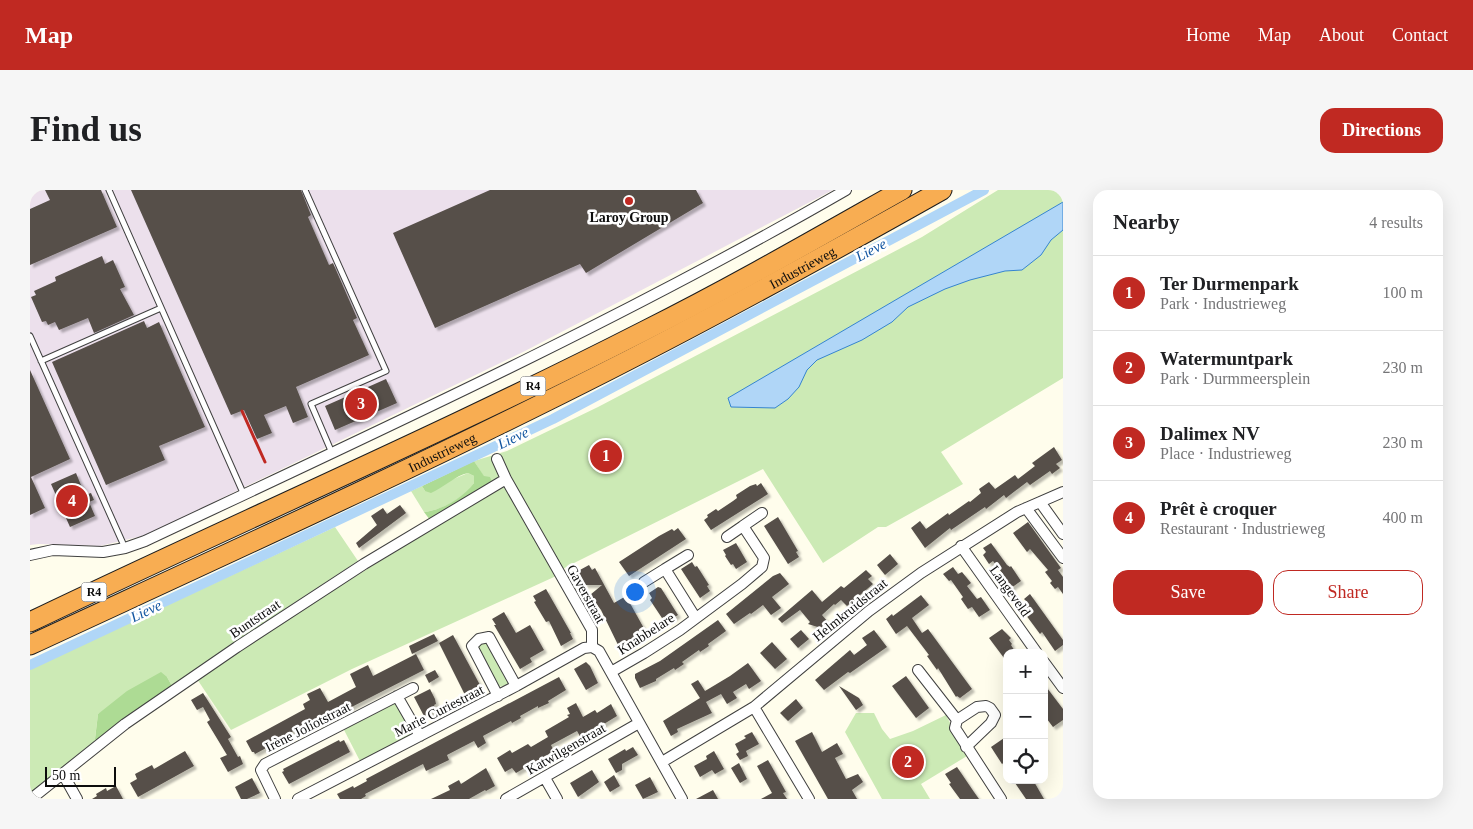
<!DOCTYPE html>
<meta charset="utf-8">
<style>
body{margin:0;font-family:Georgia,serif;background:#f6f6f6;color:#202124}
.controls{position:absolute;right:15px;bottom:15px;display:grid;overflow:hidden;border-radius:10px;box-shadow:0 5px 20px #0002}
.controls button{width:45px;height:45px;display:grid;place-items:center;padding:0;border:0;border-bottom:1px solid #e0e0e0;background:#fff;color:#202124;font:25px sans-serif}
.scale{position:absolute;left:15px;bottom:12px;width:71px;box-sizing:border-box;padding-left:5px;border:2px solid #0d0d0d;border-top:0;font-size:14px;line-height:18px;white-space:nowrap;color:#0d0d0d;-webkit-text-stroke:4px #fff;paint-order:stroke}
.you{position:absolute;left:604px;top:401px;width:18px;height:18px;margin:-12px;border:4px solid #fff;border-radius:50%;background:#1a73e8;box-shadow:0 0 0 8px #1a73e833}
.badge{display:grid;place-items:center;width:32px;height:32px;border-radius:50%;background:#c02922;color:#fff;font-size:16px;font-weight:700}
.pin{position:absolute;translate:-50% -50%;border:2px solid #fff;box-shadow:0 1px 5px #0006}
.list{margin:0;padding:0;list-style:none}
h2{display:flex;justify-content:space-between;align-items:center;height:65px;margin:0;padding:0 20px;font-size:21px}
h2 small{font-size:16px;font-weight:400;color:#757577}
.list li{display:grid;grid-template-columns:32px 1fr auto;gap:15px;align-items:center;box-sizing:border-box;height:75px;padding:0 20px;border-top:1px solid #e0e0e0}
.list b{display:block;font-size:19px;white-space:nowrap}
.list p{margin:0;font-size:16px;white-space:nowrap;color:#757577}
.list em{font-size:16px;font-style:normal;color:#757577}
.actions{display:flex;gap:10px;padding:15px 20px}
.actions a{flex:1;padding:11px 0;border:1px solid #c02922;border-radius:15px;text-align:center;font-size:18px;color:#c02922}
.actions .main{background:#c02922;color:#fff}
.icon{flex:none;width:28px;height:28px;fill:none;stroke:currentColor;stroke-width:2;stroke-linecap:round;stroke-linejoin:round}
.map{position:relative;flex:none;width:1033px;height:609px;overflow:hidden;border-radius:15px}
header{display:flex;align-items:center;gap:30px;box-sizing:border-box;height:70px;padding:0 25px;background:#c02922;color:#fff}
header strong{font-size:24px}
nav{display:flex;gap:28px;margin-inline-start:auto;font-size:18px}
.intro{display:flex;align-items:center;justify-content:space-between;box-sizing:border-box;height:120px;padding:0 30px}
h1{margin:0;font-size:35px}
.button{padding:12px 22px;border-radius:15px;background:#c02922;color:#fff;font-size:18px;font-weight:700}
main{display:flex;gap:30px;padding:0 30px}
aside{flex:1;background:#fff;border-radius:15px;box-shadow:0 5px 20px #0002}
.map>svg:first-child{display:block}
</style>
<header>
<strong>Map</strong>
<nav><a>Home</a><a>Map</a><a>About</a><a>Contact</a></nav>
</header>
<div class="intro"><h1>Find us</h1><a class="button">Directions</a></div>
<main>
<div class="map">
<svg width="1033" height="609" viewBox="0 0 1033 609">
<defs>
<filter id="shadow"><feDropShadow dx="3" dy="3" stdDeviation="1" flood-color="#0004"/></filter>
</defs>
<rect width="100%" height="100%" fill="#fffdec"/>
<path fill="#ece0ec" d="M0,0H803L495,161L116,345L70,356L9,354L0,355Z"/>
<path fill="#cceab5" d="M968,0H1033V188L911,262L933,294L856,337H848L793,373L733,279L536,377L524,387L322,479L201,540L167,489L244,437L463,301L444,271L477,261L568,217L892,47Z
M438,283L444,286L445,291C437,307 412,320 394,322L381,301L392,296L395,301Z
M305,337L328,371L200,455L142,496L137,487L68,524L65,548L67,551L57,557L0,604V479Z
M454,451L458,452L479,492L477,495L468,497L447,459L448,455Z
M361,513L367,514L381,538V546L331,573L313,538Z
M826,523H844L852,539L860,549L883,541L916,525L937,566L891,594L900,609H852L815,542Z"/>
<path fill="#addb94" d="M444,271L454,286L460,287L462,292L400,330L394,322C412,320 433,308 444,293V286L438,283C426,285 413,298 401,303L395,301L392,296Z
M131,482L137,487L142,496L67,551L65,549L68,524L97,501Z"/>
<path fill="#b0d6f7" stroke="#3584d0" d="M1033,12V40L1021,50L1011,65L992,80L975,81L940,90L915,99L878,117L862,132L832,150L787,170L777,180L769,197L758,209L745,218L701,217L698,208Z"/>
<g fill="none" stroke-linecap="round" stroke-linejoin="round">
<path stroke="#b0d6f7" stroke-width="10" d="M0,475L523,229L954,0"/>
</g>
<path fill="#564f49" filter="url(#shadow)" d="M15,0H71L87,37L0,75V19L20,10Z
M101,0H271L281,25L278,27L299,75L303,73L327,128L323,130L339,165L266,197L278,227L263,233L256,216L234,225L242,243L227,249L214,220L201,225Z
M460,0H666L673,13L556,83L550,74L405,138L363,43Z
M72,66L75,74L83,70L95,97L90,99L104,125L64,143L58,128L29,140L25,132L18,135L16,131L12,132L1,107L6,105L4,101L26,91L25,87Z
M114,131L117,138L129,132L175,237L129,256L135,270L76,295L22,172Z
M0,180L40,269L1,287L15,318L0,325Z
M356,189L367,213L305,240L295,216Z
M1024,257L1032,270L1026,274L1030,278L1022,284L1020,281L1000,295L997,292L976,308L974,305L956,319L955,317L921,340L920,338L895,358L881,338L890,331L896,339L918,323L919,325L939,311L940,312L951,303L949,299L959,292L965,299L985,285L988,289L1005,276L1002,273Z
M46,283L55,305L61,303L64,310L59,312L65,326L40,337L21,294Z
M731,293L738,304L681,340L674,330L678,327L677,325L686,319L688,321L703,311L707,308L706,305L720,296L726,294L727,296Z
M370,315L376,323L329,358L326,353L347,335L341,326L353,318L357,324Z
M748,327L768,361L766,362L769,367L758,374L734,336Z
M998,332L1031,378L1028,380L1033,387V404L1028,397L1025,399L1020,393L1022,391L1015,382L1018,380L1000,359L997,362L983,343Z
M648,338L656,349L599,386L589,372L629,346L642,339L644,341Z
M706,353L717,372L706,379L703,374L701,375L695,366L696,365L693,360Z
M961,353L977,375L980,377L981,376L991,391L978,400L969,387L973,384L963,371L959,374L953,365L956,362L953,358Z
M860,364L868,374L855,385L847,375Z
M662,372L665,377L667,376L679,395L677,396L680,401L670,408L651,379Z
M559,375L562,380L565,378L584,413L596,406L616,442L601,450L603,455L593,460L590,459L571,420L560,405L572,395H555L548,381Z
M923,377L928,384L932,382L941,393L937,396L947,409L951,407L960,420L949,427L942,417L938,419L931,409L933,407L921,390L919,391L913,384Z
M836,380L842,386L838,389L843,394L817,416L811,410L805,415L804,414L792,425L798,432L791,438L778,434L780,432L770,420L752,433L748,429L782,400L792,412L811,396L814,398Z
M750,383L759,394L742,407L751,418L741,425L733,415L721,424L720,423L704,434L696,424L743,386Z
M628,397L631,398L648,425L637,432L634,427L632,428L620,410L622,408L619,403Z
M516,399L541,443H540L543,449L531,456L519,431L516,432L504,412L506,411L503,406Z
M1000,404L1033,450V455L1025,461L1012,442L1010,444L990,417L997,412L994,409Z
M891,405L899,415L882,428L892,443L898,439L942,499L930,508L927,506L926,507L908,478L907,480L897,466L899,465L877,436L866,444L856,429L862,424L863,426Z
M474,422L486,443L500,435L514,460L500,468L502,472L490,479L464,435H466L462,429Z
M688,430L696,441L678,454L679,456L670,462L669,460L652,472L654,474L645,480L644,478L626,489V491L610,498L605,488V484L630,471Z
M972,439L981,448L979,450L982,454L981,455L986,463H977V472L959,448Z
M771,440L779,449L768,458L760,449Z
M844,440L857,457L820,483L818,482L794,500L785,490L820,460L824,465L837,455L832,448Z
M404,444L408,451L382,464L379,456Z
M423,445L450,495L448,496L449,498L435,505L409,453Z
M742,452L757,469L745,479L730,463Z
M386,464L394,480L304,526L300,522L252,547L253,549L225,564L224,562H222L216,551L275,519L273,514L280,510L277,504L290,498L298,512L326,497L320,484L338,475L343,486Z
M556,472L560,476L568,493L556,500L544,479Z
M718,473L731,491L719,499L716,494L703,502L707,508L697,514L691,504L676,512L682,523L647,539L648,542L641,546L633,531L670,508L661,494L668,490L675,501L700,486Z
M405,480L409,487L399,493L395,485Z
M876,486L899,518L886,528L862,496Z
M529,487L536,500L518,511L519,513L508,518V516L490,526L491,528L482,533L481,531L453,546L456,553L448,558L444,551L417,565L419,570L396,581L393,574L335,604L336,606L331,609H310L307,604L323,596L324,598L337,591L336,589Z
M1014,494L1033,519V530L1023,537L1014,525Z
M809,496L829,508L833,515L826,520Z
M400,499L405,509L406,514L404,515L407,520L394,526L384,507Z
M173,503L201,547L198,549L208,567L210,566L213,574L198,582L190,568L197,565L177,532L180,530L173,517L167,520L161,510Z
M766,509L773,518L758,531L750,523Z
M546,513L553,527L565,520L567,523L581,514L587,526L551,548L547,541L521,555L524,561L486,583L482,578L475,582L467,568L480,560L482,563L498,554L501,557L518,547L515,541L539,527L537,525L540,524L537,518Z
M722,542L729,554L716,561L718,566L710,570L706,564L709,562L705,554L716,548L714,546Z
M782,542L792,562L807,553L813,564L805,568L816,589L828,584L833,592L822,600L827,609H798L765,551Z
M977,546V570L972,574L961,557Z
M309,550L310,552L314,550L320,562L259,594L252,582L254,581L253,579Z
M603,557L608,565L592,574V580L586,583L578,569L595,559L596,561Z
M155,561L164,576L108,607L100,593L107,589L105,584L122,575L124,579Z
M684,561L694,579L685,584L682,580L670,587L664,576L677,569L676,566Z
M738,570L756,602L753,603L757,609H731L742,603L727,576Z
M709,573L717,589L710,593L701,578Z
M927,577L944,602L949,609H930L919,594L921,593L915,584Z
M456,578L465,596L456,601L455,600L439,609H401L420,600L418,596L429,590L431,594Z
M562,580L569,592L548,607L540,593Z
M584,585L590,596L580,602L574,592Z
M620,587L628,602L613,609L605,595Z
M222,588L230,603L217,609H211L205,597Z
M983,590H1003L1014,609H996Z
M86,596L93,609H62L67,606L66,604L76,598L77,601Z
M683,600L688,609H666Z"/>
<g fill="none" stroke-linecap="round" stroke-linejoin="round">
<g stroke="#404040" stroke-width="7">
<path id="lane" d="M79,0L214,305
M275,0L356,181L281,214L302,263
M0,146L95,358
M11,171L131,118"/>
</g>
<g stroke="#404040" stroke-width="12">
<path id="street" d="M467,269L476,289L562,440V457
M1010,312L1033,344
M996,318L1033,368
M697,347L713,336
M931,356L1007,463
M0,365L23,360L73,362L95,358L115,351C351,240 589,131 816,0
M658,365L635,379L665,427
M614,392L635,379
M562,457L569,461L652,609
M1014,472L1033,498
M888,480L927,530
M581,482L614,463L650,440L712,394L732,377L734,368L713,336L732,323
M367,506L390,546
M468,506L442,456L449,449L459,447L486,496
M724,517L779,609
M936,557L961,533L965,525L960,518L956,516L947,517L927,530L925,538L971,609
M632,572L724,517L839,421L891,383L987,322L1033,302
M33,584L47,609
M515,588L527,609
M1,609L95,534L207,457L334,374L476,289
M245,609L231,580L235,574L383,498
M268,609L486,496L554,458L562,457
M476,609L609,533"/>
</g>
<g stroke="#1e1e1e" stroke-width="21">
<g id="highway">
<path d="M0,432C204,334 412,244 614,141C702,97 787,48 872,0"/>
<path id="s1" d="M0,455C194,365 388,277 579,180C691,123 802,62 912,0"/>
</g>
</g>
<use href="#lane" stroke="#fff" stroke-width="5"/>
<use href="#street" stroke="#fff" stroke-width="10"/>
<use href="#highway" stroke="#f8ad52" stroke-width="19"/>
<path stroke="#c02922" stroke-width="3" d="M212,221L235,272"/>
</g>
<circle fill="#c02922" stroke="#fff" stroke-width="2" cx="599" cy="11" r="5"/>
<g text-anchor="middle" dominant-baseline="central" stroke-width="5" stroke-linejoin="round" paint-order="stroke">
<g fill="#fff" stroke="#565656" stroke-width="1">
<rect x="490.5" y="186.5" width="25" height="19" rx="4"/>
<rect x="51.5" y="392.5" width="25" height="19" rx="4"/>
</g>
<g font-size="12" font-weight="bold" fill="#0d0d0d">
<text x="503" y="196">R4</text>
<text x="64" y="402">R4</text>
</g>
<g font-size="14" font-weight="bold" fill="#0d0d0d" stroke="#fff">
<text x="599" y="27">Laroy Group</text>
</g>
<g font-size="14" fill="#0d0d0d" stroke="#fff">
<text stroke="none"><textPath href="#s1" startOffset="860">Industrieweg</textPath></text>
<text stroke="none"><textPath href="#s1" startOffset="455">Industrieweg</textPath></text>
<text transform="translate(980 401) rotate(54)">Langeveld</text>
<text transform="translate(556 404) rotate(61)">Gaverstraat</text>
<text transform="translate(820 420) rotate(-39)">Helmkruidstraat</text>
<text transform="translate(225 429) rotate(-34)">Buntstraat</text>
<text transform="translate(616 444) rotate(-33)">Knabbelare</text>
<text transform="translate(409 521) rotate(-27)">Marie Curiestraat</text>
<text transform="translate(278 537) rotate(-27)">Irène Joliotstraat</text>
<text transform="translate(536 559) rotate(-30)">Katwilgenstraat</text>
</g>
<g font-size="15" font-style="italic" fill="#1356a1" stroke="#fff">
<text transform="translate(841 60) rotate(-28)">Lieve</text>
<text transform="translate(483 248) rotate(-25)">Lieve</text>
<text transform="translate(116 421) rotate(-25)">Lieve</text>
</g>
</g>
</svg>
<div class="controls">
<button>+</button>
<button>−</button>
<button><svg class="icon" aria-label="locate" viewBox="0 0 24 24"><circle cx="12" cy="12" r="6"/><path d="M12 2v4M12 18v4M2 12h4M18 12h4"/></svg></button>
</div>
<div class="scale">50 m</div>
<div class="you"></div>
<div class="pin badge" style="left:576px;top:266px">1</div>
<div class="pin badge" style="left:878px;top:572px">2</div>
<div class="pin badge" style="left:331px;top:214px">3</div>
<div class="pin badge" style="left:42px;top:311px">4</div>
</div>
<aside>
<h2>Nearby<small>4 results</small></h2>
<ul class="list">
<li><span class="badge">1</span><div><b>Ter Durmenpark</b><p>Park · Industrieweg</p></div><em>100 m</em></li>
<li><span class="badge">2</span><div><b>Watermuntpark</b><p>Park · Durmmeersplein</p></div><em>230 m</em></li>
<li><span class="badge">3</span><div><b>Dalimex NV</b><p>Place · Industrieweg</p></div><em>230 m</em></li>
<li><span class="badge">4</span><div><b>Prêt è croquer</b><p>Restaurant · Industrieweg</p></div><em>400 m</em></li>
</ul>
<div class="actions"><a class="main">Save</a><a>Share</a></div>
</aside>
</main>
